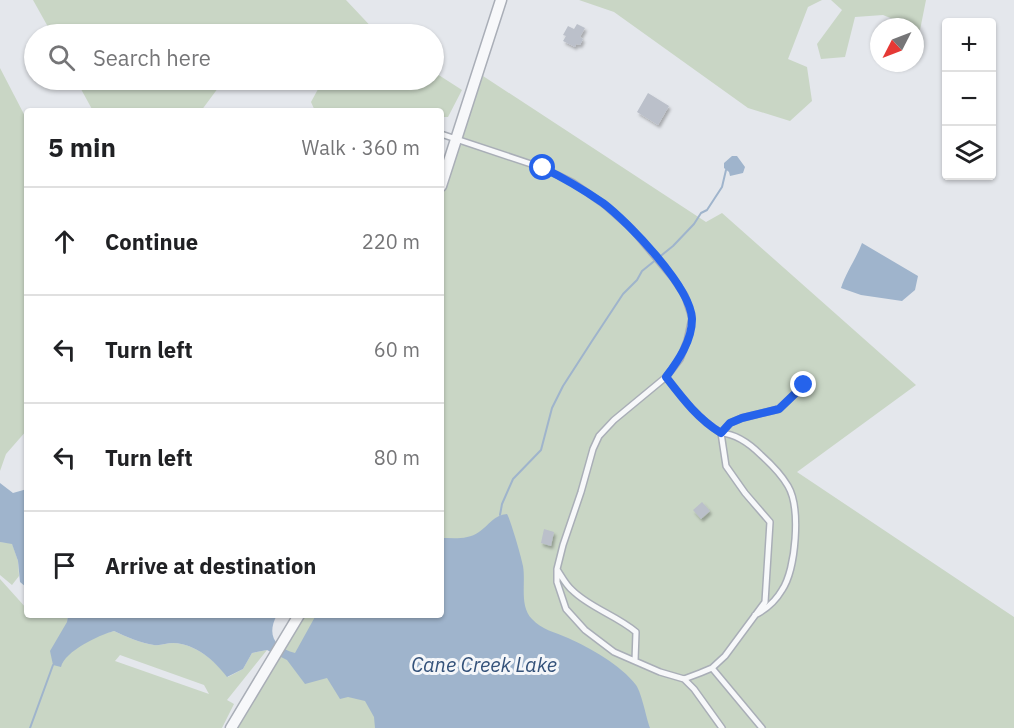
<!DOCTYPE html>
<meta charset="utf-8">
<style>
body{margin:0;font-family:"IBM Plex Sans",sans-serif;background:#f6f6f6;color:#202124}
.controls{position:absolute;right:18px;top:18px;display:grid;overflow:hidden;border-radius:6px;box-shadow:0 2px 4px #0004}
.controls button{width:54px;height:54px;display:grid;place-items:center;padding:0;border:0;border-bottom:2px solid #e0e0e0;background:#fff;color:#202124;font:30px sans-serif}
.compass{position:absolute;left:870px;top:18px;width:54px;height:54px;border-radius:50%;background:#fff;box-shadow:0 2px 4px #0004;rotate:228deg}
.stop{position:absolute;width:18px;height:18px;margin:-14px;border:4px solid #2563eb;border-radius:50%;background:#fff}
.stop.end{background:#2563eb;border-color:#fff;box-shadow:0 2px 6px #0008}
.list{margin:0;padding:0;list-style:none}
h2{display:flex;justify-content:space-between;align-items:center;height:78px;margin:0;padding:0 24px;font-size:26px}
h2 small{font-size:20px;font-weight:400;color:#757577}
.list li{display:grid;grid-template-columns:39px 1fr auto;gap:18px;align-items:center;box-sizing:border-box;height:108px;padding:0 24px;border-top:2px solid #e0e0e0}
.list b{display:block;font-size:22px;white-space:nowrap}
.list em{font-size:20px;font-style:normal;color:#757577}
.icon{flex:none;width:33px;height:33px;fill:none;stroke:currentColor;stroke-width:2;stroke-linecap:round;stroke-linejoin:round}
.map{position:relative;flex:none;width:1014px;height:728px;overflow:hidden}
.search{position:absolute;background:#fff;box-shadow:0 2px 4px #0004;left:24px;top:24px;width:420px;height:66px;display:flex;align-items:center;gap:15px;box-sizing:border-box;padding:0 21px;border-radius:33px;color:#757577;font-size:22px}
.panel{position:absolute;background:#fff;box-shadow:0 2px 4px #0004;left:24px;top:108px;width:420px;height:510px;border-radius:6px}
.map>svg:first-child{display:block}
</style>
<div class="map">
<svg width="1014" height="728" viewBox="0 0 1014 728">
<defs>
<filter id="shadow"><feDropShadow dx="2" dy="3" stdDeviation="1.5" flood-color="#0004"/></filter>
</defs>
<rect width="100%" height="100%" fill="#e4e7ec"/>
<path fill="#c9d6c5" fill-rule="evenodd" d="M33,0H346L378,34H52Z
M579,0H822L808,7L788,59L807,67L812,101L790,121L748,108L614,12Z
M831,0H926L920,30L883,15L855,17L845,57L821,59L817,44L842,10Z
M0,68L27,120V430L6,454L0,471Z
M434,72L462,90L448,117H441V111H315L311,102L323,80H434Z
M483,76L706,222L722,213L916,385L797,472L1014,617V728H238L305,615H441V200Z
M76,80H224L201,111H93Z
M0,542L12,543L18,561L19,576L12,585L0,575Z
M0,579L27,609V615H68L67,622L96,636L114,631C127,637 140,643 154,645C160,646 167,643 173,643C196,644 214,660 228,677L243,669L252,653L267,650L227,700L234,704L222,728H0ZM120,655L204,685L209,694L115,661Z"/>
<path fill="#9fb4cc" d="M732,156H737L745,167L743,173L730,176L729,172L724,168V163Z
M862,243L918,276L915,290L902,301L861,295L841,288C846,272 856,259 862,243Z
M0,483L13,493L27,489V503L24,507L27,508L26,587L20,582L18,561L12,544L0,542Z
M507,514C510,518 522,559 523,566C526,583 519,606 532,619C542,630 555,632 568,638C590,648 621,665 636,685C642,694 646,717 650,728H375L374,717L365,701L348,697L340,699L327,678L305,684L287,660L267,650L252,653L243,669L227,677C214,660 196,644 173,643C167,643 160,646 154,645C140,643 127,637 114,631C99,635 65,651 61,667L53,665L50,651L67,622L68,615H277C266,635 275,648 295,653L316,615H441V538C454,538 468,540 479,532C489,525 494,515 507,514Z"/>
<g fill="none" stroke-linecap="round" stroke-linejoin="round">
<path stroke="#9fb4cc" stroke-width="2" d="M500,515L502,504L513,479L541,450L552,408L563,386L592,341L623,294L637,280L642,271L673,246L694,224L701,213L707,210L722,187L726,170
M30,728L53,665"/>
</g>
<path fill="#bbc0ca" filter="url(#shadow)" d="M577,24L585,28L580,37L583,39L580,45L576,44L575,47L563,41L566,36L563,35L568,26L574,29Z
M648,93L669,106L658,125L637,112Z
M702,502L710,511L701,519L693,510Z
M544,529L554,532L551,546L541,543Z"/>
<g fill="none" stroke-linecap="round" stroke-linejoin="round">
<g stroke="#a9aeb7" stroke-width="8">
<path id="lane" d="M441,134L543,168L572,182L605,205L632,229L674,279L685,296L692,318L687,341L680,359L666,377L614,420L599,436L593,449L581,492L563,545L557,569V582L566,609L585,630L614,652L660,672L684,679L700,673L712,668L725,656L765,602L770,522L745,493L726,466L721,433C736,434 751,445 761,455C771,464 781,474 788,486C801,508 796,569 782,590C775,602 767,609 755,615
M666,377C683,399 698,419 721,433L730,423L742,418L779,409L804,385
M558,571C562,577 566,585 572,590C590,608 616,615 636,632L635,661
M712,668L762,728
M684,679L694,689L722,728"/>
</g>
<g stroke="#a9aeb7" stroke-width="13">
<path id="street" d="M441,186L501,0
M231,728L299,615"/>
</g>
<use href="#lane" stroke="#f7f8fa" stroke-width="5"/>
<use href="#street" stroke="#f7f8fa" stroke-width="10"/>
</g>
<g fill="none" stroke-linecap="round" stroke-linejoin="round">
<path stroke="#2563eb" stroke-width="8" d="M543,168C564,178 584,190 603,203C628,222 691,287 692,319C692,341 678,361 666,377C683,399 698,419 721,433L730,423L742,418L779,409L804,385"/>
</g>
<g text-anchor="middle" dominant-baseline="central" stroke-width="6" stroke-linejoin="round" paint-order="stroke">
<g font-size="20" font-style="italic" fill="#34527a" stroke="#f4f6f9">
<text x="484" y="664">Cane Creek Lake</text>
</g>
</g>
</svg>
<div class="controls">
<button>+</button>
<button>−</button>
<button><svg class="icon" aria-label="layers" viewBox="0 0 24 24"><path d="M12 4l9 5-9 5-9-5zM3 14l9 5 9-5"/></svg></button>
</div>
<svg class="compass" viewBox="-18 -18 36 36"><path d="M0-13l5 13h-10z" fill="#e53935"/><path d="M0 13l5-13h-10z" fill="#757577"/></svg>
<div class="stop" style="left:543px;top:168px"></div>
<div class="stop end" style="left:804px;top:385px"></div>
<div class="search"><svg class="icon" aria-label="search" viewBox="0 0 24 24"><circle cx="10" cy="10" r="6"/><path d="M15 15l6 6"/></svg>Search here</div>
<section class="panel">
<h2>5 min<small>Walk · 360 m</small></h2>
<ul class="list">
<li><svg class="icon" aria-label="ahead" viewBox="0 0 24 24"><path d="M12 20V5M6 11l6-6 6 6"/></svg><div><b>Continue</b></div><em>220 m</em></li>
<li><svg class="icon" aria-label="left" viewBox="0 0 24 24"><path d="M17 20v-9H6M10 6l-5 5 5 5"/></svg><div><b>Turn left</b></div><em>60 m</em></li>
<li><svg class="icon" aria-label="left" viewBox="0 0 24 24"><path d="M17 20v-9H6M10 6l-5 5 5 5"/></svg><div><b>Turn left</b></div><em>80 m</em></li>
<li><svg class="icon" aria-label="arrive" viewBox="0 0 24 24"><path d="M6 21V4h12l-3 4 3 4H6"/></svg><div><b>Arrive at destination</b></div></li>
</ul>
</section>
</div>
